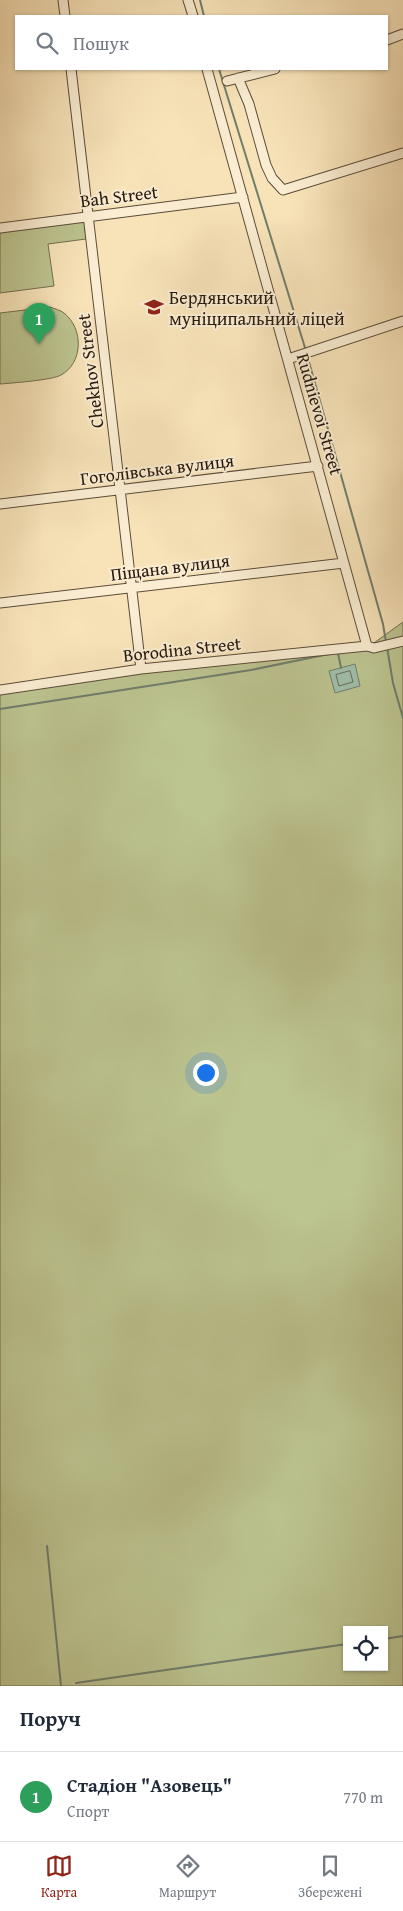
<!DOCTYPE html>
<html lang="uk">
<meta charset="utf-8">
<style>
body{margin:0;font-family:"Gentium Book Plus",serif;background:#f6f6f7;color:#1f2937}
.controls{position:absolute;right:15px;bottom:15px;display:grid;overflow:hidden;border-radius:0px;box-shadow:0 1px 4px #0004}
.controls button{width:45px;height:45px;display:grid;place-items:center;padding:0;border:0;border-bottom:1px solid #e0e1e3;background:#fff;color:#1f2937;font:25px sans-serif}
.you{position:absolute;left:205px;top:1072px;width:18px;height:18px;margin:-12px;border:4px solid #fff;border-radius:50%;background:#1a73e8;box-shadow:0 0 0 8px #1a73e833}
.badge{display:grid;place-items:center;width:32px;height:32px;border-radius:50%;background:#8f2418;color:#fff;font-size:16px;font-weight:700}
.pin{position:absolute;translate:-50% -41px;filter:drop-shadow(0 1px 2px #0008)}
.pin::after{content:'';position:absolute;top:26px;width:18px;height:15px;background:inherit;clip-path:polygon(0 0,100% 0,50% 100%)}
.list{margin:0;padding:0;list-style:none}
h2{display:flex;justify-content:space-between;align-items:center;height:65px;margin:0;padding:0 20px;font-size:21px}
h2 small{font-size:16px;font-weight:400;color:#747a83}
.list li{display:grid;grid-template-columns:32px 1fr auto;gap:15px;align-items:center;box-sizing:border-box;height:90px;padding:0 20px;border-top:1px solid #e0e1e3}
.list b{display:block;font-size:19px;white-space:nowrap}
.list p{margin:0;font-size:16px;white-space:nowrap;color:#747a83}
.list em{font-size:16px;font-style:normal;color:#747a83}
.icon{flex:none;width:28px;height:28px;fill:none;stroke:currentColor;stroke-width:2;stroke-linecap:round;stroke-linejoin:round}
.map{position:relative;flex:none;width:403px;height:1686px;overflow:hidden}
.search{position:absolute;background:#fff;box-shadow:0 1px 4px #0004;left:15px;right:15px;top:15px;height:55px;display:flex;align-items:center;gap:12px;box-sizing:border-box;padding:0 18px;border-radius:0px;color:#747a83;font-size:19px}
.sheet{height:155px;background:#fff}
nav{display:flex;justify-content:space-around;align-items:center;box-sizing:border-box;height:70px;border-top:1px solid #e0e1e3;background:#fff;font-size:14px;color:#747a83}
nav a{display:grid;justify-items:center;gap:2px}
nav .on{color:#8f2418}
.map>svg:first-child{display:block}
</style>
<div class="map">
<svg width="403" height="1686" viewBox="0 0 403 1686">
<rect width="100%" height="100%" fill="#f8e3b9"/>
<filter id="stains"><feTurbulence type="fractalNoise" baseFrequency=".004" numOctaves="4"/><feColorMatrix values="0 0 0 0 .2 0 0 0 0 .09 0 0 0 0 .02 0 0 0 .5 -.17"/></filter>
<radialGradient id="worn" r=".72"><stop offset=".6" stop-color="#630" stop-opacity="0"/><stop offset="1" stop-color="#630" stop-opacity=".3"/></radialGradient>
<path fill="#bcc490" stroke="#726e50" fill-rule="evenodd" d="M84,221L86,239L48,244L54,286L0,293V232Z
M50,307C55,309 60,310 64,313C84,329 83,363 61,375C53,380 12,383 0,384V313Z
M403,622V1686H0V690L141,669L367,648ZM347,1630H384V1667H347Z"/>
<path fill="#9fbfaa" stroke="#6f7d6c" d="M355,664L360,686L335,693L329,671Z"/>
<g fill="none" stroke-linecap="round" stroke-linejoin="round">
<path stroke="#636c5c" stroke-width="1" d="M350,671L353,682L339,686L336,675Z"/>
<path stroke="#6f7d6c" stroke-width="2" d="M200,0L204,16
M219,69L306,351
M307,355L383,624L386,642
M387,647L393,683L403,718
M338,653L341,668
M0,709L251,670L329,654
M47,1546L61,1686
M384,1639L403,1636
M76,1683L347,1644"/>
<g stroke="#5b4c3a" stroke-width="11">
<path id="minor" d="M63,0L65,16
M188,0L193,16
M387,40L403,34
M71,69L141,669
M207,69L367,646L374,648L403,641
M238,78L249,104L266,165L272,178L283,190L403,153
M227,81L275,69
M0,228L243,197
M288,359L403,321
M0,504L318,466
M0,603L344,563
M0,690L141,669L367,646"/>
</g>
<use href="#minor" stroke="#faedd2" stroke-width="9"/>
</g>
<defs>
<g id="school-bare" transform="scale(1.5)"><path d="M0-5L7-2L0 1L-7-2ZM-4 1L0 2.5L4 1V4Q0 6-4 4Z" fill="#8f2418" stroke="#faedd2" stroke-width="2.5" paint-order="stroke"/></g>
</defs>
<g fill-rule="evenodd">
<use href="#school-bare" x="154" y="307"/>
</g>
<g text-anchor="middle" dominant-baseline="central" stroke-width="4" stroke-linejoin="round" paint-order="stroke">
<g font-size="18" fill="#27190f" stroke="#faedd2">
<text transform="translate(119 196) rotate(-7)">Bah Street</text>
<text transform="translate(90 371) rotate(-97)">Chekhov Street</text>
<text transform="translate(320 414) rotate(74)">Rudnievoi Street</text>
<text transform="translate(157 469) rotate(-7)">Гоголівська вулиця</text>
<text transform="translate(170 567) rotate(-7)">Піщана вулиця</text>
<text transform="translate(182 649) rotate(-6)">Borodina Street</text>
</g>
<g font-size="18" fill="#27190f" stroke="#faedd2" text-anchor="start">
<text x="169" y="297">Бердянський<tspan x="169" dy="21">муніципальний ліцей</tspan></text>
</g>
</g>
<rect width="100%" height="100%" filter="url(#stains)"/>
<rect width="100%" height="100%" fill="url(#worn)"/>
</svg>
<div class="controls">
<button><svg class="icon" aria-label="locate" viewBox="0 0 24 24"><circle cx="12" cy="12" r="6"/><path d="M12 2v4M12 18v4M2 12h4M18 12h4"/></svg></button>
</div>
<div class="you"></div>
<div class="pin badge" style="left:39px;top:344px;background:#2e9e5b">1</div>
<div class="search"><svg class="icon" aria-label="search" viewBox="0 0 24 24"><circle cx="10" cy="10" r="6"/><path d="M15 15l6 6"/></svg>Пошук</div>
</div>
<section class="sheet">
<h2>Поруч<small></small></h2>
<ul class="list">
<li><span class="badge" style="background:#2e9e5b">1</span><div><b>Стадіон &quot;Азовець&quot;</b><p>Спорт</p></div><em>770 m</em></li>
</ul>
</section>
<nav>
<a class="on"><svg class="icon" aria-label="map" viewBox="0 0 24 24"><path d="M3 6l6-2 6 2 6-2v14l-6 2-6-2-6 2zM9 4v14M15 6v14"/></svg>Карта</a>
<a><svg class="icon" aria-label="directions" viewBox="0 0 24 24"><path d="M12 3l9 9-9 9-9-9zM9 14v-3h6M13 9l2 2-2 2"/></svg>Маршрут</a>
<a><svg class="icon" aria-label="saved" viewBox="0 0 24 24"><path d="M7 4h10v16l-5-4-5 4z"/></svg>Збережені</a>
</nav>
